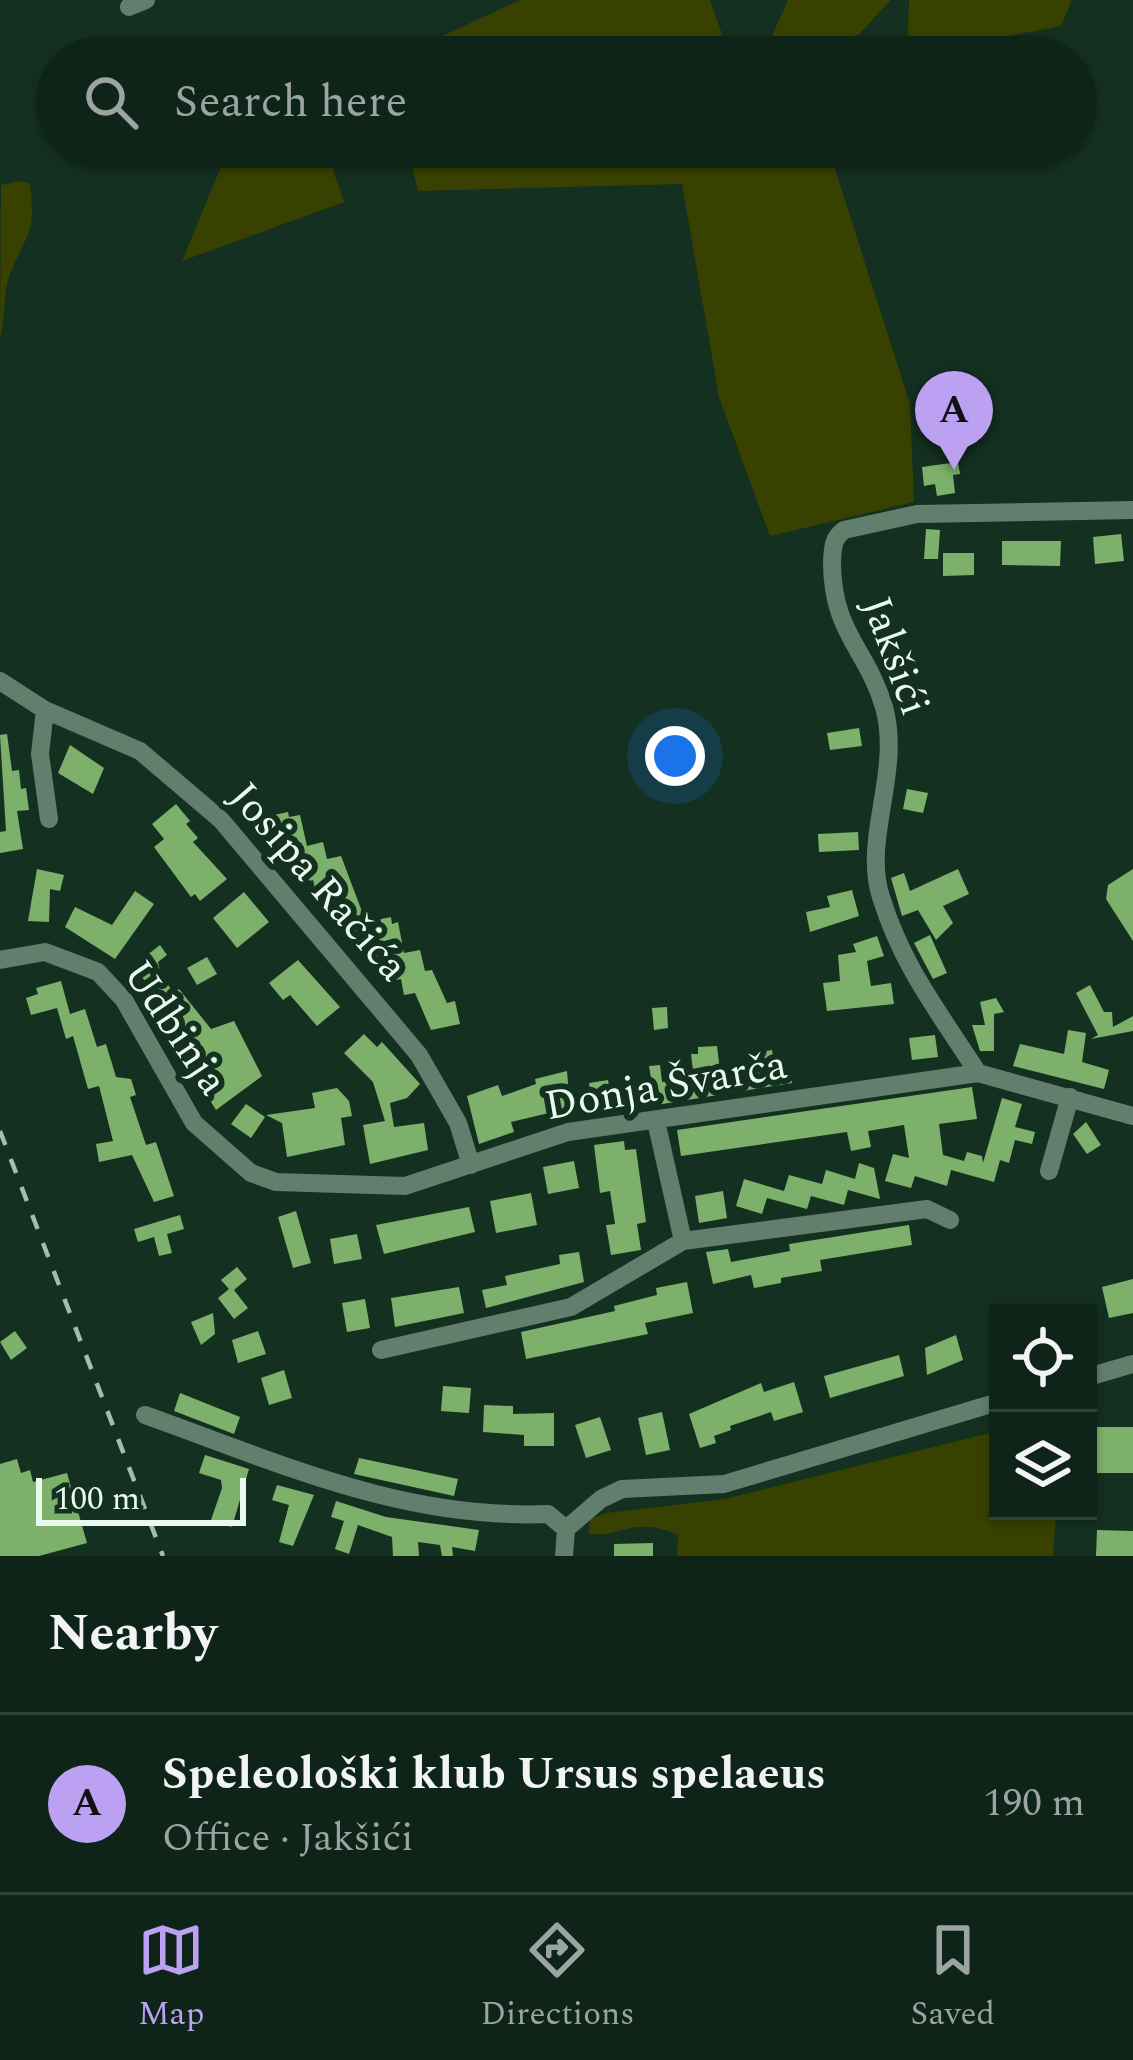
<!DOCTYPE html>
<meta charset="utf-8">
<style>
body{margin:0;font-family:Spectral,serif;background:#182c22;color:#f1f3f6}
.controls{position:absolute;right:36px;bottom:36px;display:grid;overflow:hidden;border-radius:0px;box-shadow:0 3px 9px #0004}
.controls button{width:108px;height:108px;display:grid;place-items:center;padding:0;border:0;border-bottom:3px solid #2f4138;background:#0f2419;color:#f1f3f6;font:60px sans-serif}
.scale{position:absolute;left:36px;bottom:30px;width:210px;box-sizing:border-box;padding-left:12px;border:6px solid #e8f9ee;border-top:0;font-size:33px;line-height:42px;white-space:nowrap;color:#e8f9ee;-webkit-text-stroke:9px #143021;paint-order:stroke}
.you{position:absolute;left:675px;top:756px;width:42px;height:42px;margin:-30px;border:9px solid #fff;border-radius:50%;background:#1a73e8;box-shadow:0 0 0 18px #1a73e833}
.badge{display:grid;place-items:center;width:78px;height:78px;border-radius:50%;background:#bca0f2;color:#111;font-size:39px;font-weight:700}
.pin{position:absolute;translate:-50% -99px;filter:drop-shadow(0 3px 6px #0008)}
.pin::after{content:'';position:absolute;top:63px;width:42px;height:36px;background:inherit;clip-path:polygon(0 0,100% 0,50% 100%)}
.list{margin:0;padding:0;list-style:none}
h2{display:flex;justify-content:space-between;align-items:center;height:156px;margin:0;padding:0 48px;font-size:51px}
h2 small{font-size:39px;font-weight:400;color:#9ba4a2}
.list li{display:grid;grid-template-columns:78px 1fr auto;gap:36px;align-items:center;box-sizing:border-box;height:180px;padding:0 48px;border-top:3px solid #2f4138}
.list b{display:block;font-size:45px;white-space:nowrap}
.list p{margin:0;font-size:39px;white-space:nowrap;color:#9ba4a2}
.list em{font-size:39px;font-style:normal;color:#9ba4a2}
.icon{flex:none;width:66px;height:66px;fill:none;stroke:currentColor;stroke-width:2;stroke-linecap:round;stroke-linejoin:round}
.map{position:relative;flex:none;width:1133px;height:1556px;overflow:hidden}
.search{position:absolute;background:#0f2419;box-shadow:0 3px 9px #0004;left:36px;right:36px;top:36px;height:132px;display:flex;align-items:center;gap:30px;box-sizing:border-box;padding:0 42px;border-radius:66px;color:#9ba4a2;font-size:45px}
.sheet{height:336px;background:#0f2419}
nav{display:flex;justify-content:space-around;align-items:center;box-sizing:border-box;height:168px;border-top:3px solid #2f4138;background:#0f2419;font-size:33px;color:#9ba4a2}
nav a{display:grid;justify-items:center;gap:6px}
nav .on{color:#bca0f2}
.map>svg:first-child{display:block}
</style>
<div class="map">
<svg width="1133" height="1556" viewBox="0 0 1133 1556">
<rect width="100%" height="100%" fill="#143021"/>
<path fill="#394100" d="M520,0H710L728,51L767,47L788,0H891L858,35L821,40L799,57H397Z
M909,0H1072L1061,26L907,55Z
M229,147H345L327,152L344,202L182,261Z
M407,147H828L910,404L914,502L770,536L719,397L682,184L418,191Z
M20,181L30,184C36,235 27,232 10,274C2,294 6,320 0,339L1,185Z
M998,1431V1511H1056L1053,1556H677L678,1535C632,1514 616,1541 589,1533L590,1519L606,1513L725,1499Z"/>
<path fill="#7db16b" d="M958,462L960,474L953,475L955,493L937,496L935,484L924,486L922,467Z
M926,529L940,530L938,559H924Z
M1121,534L1124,561L1095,564L1093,537Z
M1002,541H1061L1060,566L1002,565Z
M943,553H974V575L943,576Z
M859,728L862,746L830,750L827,733Z
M7,734L12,771L19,770L21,789L26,788L29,810L17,811L23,849L0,853V832L6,831L0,735Z
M70,745L104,768L93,794L58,773Z
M907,789L928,793L923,813L903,809Z
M176,804L190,821L186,824L198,838L193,842L227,879L200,901L195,894L191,897L154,847L164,839L152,824Z
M288,812L289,817L300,815L307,846L323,842L327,859L341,856L366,922L391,917L392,924L398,922L404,953L420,950L425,971L432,970L447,1003L455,1001L460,1024L431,1030L415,993L404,995L401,979L391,981L388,965L376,967L372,951L357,954L350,918L336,922L332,903L319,906L313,880L305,882L302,871L296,872L287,832L268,836L264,817Z
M858,832L859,850L819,852L818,834Z
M37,869L64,875L60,891L50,889L49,922L28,921Z
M958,869L969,894L943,906L953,923L936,940L918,910L902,916L891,878L904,873L910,891Z
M1133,869V941L1106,899L1108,885Z
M852,890L859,916L810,932L806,912L830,907L827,896Z
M135,891L154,904L115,959L65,927L75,907L112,925Z
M244,892L269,922L237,948L213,918Z
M930,935L947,973L933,979L914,943Z
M877,936L884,956L867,961L871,986L891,983L894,1004L827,1011L823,983L840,981L838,955L856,952L853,944Z
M160,945L167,955L158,962L160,971L173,993L179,989L211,1029L234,1021L262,1076L216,1110L201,1086L206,1083L153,998L157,996L133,966Z
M207,957L217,974L197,985L187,968Z
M298,960L340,1007L317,1026L290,995L283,1000L269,983Z
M61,981L70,1014L85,1009L97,1047L106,1044L116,1077L131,1079L136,1095L130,1097L146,1145L156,1142L174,1196L154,1202L132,1155L99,1162L96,1144L113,1141L99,1086L88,1089L73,1036L66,1039L57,1008L31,1015L26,998L38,994L36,988Z
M1090,985L1104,1012H1112L1113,1027L1133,1016V1031L1091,1039L1098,1035L1076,993Z
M996,998L1004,1012L994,1014V1051H980L972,1025H985L980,1002Z
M667,1007L668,1028L654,1030L652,1008Z
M1068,1030L1086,1033L1082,1062L1109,1070L1104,1089L1013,1066L1020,1044L1064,1054Z
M364,1034L377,1047L382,1042L420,1084L407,1098L390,1103L394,1127L424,1123L428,1150L370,1164L363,1125L385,1121L373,1082L344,1053Z
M935,1035L938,1057L912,1060L909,1038Z
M717,1046L720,1071L756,1064L754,1053L772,1050L776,1071L789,1069L792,1083L644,1107L640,1079L651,1078L649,1066L660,1065L662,1082L694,1079L691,1054H698V1047Z
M567,1071L570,1108L511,1122L514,1132L479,1144L467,1096L498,1085L502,1096L536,1084L535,1079Z
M608,1080L613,1109L593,1112L589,1083Z
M972,1087L977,1119L939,1124L943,1155L964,1161L967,1152L982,1156L983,1163L1002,1098L1022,1104L1015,1127L1035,1132L1032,1144L1015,1140L1009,1163L1000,1160L994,1182L951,1170L947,1186L915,1176L911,1188L885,1181L893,1154L909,1158L904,1125L868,1131L871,1147L851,1151L847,1132L681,1156L677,1130Z
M337,1088L349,1101L352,1116L341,1118L345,1145L287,1157L282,1123L266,1115L315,1108L312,1093Z
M246,1104L265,1117L251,1138L231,1124Z
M1086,1122L1101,1145L1087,1154L1073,1134Z
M624,1141L625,1150L636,1149L646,1222L637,1224L641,1250L611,1255L606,1225L615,1224L610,1191L600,1193L594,1145Z
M574,1161L579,1188L548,1194L543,1167Z
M859,1163L874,1168L880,1199L848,1190L844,1205L811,1196L807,1209L767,1198L762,1214L736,1206L744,1179L784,1191L789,1175L822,1184L826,1170L855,1179Z
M723,1191L727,1218L699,1223L695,1196Z
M531,1193L537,1225L496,1233L490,1201Z
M469,1207L475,1232L384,1254L376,1225Z
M296,1211L311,1263L293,1268L278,1217Z
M180,1215L184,1229L167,1234L172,1253L159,1256L154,1237L138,1242L134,1229Z
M909,1225L912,1245L820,1260L822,1271L781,1278V1283L754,1288L751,1275L713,1284L706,1252L728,1249L731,1262L790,1251L789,1244Z
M357,1234L362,1259L334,1264L330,1239Z
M579,1252L584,1282L486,1308L482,1290L507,1285L505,1276L560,1264L559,1255Z
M237,1267L247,1279L234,1290L248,1308L234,1319L218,1298L229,1289L221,1280Z
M1133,1279V1313L1109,1318L1102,1287Z
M687,1282L693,1313L645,1323L648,1334L526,1359L521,1332L615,1311L614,1306L657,1295L656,1288Z
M459,1287L464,1313L395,1327L391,1298Z
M365,1299L370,1328L347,1332L342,1303Z
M213,1313L215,1334L201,1345L191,1322Z
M15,1331L27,1348L11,1360L0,1342Z
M258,1331L266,1354L238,1363L232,1340Z
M956,1335L963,1360L927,1375L925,1348Z
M899,1355L904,1376L830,1398L824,1376Z
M284,1370L292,1398L269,1405L261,1378Z
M794,1382L803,1412L774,1421L771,1412L730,1426L731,1430L714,1436L716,1443L700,1448L689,1414L761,1383L764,1392Z
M443,1386L471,1388L469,1413L441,1411Z
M180,1393L240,1417L234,1434L174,1411Z
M484,1405L513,1406V1414L554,1413V1446H524V1435L483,1432Z
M662,1412L670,1450L646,1455L638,1418Z
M600,1417L611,1450L586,1458L575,1425Z
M1094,1427H1133V1473H1093Z
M205,1455L249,1469L232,1527L211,1520L222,1488L221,1480L199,1473Z
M359,1458L458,1479L454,1496L354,1474Z
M17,1459L21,1473L30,1470L33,1482L67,1473L87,1543L39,1556H0V1464Z
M277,1485L314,1495L293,1546L279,1542L289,1505L272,1500Z
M336,1501L386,1517L479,1530L475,1551L452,1547L453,1556H442L440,1545L418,1542L419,1556H393L392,1537L358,1525L349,1554L335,1549L344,1521L331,1517Z
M1097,1530L1133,1531V1556H1096Z
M653,1543V1556H614V1544Z"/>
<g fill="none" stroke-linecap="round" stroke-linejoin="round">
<path stroke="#627f6d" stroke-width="18" d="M129,7L146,0
M0,681L45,710L140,751L221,820L419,1055L458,1123L471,1165
M45,710L40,754L49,819
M0,960L45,952L98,972L124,1000L194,1123L251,1173L276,1182L405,1186L568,1132L978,1073L1133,1116
M978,1073C939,1012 903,968 881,897C862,839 902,772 884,707C867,649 832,633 832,562C833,548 832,539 844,530L917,514L1133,510
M656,1121L683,1241
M1049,1171L1070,1097
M381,1350L571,1307L683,1241L927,1209L950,1220
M1088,1377L1133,1364
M145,1415C279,1463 403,1520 548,1514L566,1529
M566,1529L601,1499L622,1489L724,1484L998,1402
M564,1556L566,1529"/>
<path stroke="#a7bcaf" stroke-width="4.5" stroke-dasharray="15 15" stroke-linecap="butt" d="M0,1131L163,1556"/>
</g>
<g text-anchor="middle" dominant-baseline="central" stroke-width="12" stroke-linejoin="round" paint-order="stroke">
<g font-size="42" fill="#e8f9ee" stroke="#143021">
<text transform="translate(895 656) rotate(70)">Jakšići</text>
<text transform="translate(318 882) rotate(49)">Josipa Račića</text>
<text transform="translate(175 1028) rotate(56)">Udbinja</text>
<text transform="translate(666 1086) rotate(-10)">Donja Švarča</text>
</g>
</g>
</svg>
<div class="controls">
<button><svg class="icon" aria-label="locate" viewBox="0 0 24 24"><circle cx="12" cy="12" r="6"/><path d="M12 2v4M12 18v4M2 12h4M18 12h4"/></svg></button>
<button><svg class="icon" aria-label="layers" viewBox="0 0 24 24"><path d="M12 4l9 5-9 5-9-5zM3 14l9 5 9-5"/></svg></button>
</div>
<div class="scale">100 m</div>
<div class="you"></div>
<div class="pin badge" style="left:954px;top:470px">A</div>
<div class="search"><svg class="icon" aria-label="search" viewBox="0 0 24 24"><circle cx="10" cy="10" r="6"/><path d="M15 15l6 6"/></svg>Search here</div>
</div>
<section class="sheet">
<h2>Nearby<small></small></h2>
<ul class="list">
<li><span class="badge">A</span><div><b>Speleološki klub Ursus spelaeus</b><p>Office · Jakšići</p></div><em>190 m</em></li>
</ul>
</section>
<nav>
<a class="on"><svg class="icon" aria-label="map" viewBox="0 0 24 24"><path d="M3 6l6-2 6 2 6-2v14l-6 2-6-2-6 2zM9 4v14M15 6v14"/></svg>Map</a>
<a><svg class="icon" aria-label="directions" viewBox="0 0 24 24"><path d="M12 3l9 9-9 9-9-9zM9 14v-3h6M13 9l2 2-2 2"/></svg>Directions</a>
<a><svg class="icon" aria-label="saved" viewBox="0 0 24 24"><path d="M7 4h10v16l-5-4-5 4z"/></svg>Saved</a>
</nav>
